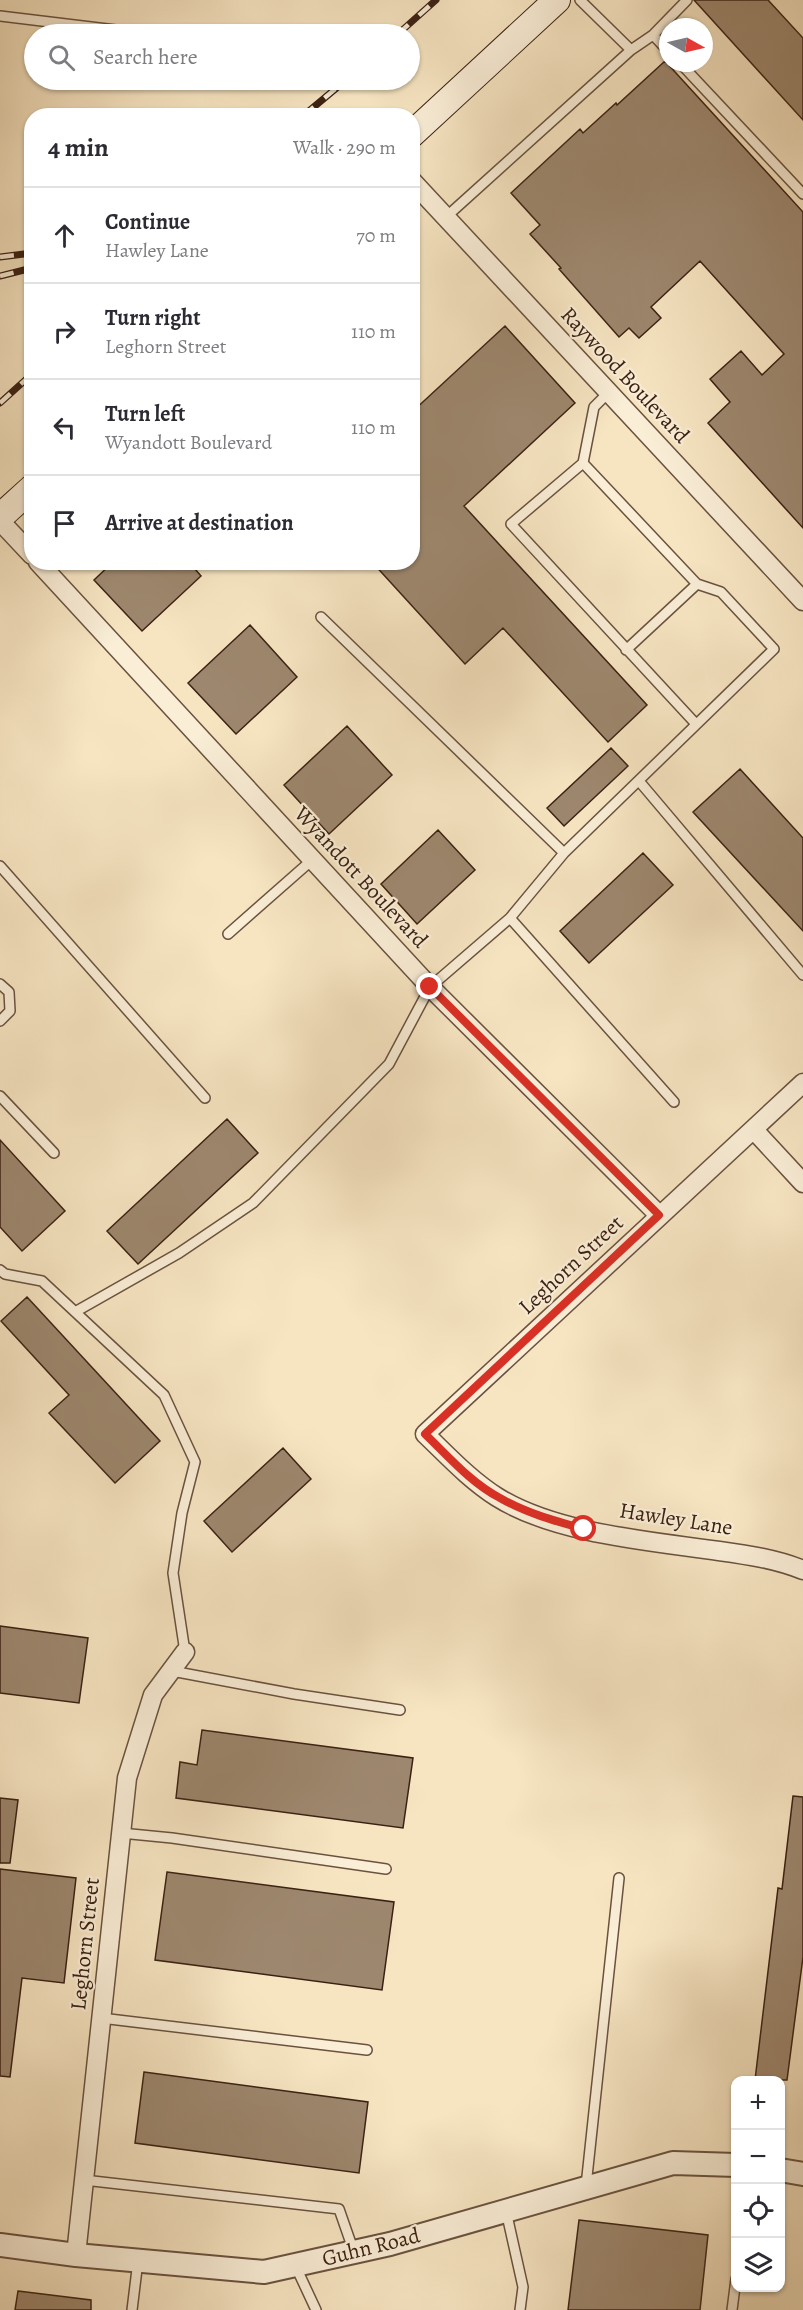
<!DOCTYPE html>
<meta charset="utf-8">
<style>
body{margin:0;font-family:Alegreya,serif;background:#f7f7f7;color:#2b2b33}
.controls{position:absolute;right:18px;bottom:18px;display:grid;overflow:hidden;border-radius:12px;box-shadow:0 2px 4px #0004}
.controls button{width:54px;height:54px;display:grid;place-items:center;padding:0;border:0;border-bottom:2px solid #e1e1e2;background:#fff;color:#2b2b33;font:30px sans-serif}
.compass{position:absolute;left:659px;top:18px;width:54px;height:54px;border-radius:50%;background:#fff;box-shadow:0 2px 4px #0004;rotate:98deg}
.stop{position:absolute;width:18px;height:18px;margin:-14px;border:4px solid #d93025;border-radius:50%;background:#fff}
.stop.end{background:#d93025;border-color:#fff;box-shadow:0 2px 6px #0008}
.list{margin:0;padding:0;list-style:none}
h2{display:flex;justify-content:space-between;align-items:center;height:78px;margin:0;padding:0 24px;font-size:26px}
h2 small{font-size:20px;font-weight:400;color:#7c7c81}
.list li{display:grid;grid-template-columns:39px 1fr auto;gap:18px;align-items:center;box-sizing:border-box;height:96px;padding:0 24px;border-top:2px solid #e1e1e2}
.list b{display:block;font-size:22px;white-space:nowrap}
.list p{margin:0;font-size:20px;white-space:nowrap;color:#7c7c81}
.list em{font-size:20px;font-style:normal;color:#7c7c81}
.icon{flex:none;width:33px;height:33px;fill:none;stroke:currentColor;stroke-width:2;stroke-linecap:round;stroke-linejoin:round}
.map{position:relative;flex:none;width:803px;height:2310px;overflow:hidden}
.search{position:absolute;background:#fff;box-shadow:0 2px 4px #0004;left:24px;top:24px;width:396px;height:66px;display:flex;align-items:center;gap:15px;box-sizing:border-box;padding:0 21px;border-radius:33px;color:#7c7c81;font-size:22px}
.panel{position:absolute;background:#fff;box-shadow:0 2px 4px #0004;left:24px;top:108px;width:396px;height:462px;border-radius:24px}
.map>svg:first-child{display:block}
</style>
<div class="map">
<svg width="803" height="2310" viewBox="0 0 803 2310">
<rect width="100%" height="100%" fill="#f7e5c2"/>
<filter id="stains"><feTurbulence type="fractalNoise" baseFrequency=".00333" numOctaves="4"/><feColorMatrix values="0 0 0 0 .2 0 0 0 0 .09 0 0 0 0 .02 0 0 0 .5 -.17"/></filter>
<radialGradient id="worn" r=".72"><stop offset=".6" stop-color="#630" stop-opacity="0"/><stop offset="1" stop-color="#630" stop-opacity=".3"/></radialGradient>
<path fill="#9d876e" stroke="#3b2113" stroke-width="1.5" d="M694,0H768L803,38V120Z
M665,61L803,212V528L708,423L730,402L710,379L741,351L762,375L784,354L700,261L651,307L661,318L639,338L629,328L619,337L559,269L561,268L530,234L540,225L511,193L580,129L583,133L616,103L617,105Z
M505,326L575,403L464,506L647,705L608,742L503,628L465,664L372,562H412V412Z
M113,562H189L201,576L142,631L94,580Z
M250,625L297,677L236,734L188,683Z
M347,726L392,775L329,834L284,785Z
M611,748L628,766L564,826L547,808Z
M740,769L803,838V931L693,812Z
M438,830L475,870L417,924L381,884Z
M643,853L673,885L589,963L560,931Z
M227,1119L258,1153L138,1264L107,1231Z
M0,1140L65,1211L22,1251L0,1227Z
M27,1297L160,1441L115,1483L49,1413L69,1395L1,1321Z
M283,1448L311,1479L232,1552L204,1521Z
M0,1626L88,1638L79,1703L0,1693Z
M202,1730L413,1758L403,1828L176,1798L180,1762L197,1765Z
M793,1796L803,1797V1957L787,2080H755L778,1888L782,1889Z
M0,1798L18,1800L10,1863H0Z
M0,1869L76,1878L64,1983L22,1978L10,2077L0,2076Z
M167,1872L394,1902L382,1990L155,1960Z
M144,2072L368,2102L359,2173L135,2143Z
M579,2220L708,2235L700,2310H568Z
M18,2291L91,2300V2310H15Z"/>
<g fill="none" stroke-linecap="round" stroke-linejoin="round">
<g stroke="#6a523f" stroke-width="12">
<path id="service" d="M580,0L631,50L653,35L668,51
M0,16L149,34
M653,35L687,0
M680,63L803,194
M446,217L631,50
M583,463L594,407L609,392
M321,617L564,853
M626,650L697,584
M639,781L803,975
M0,866L205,1098
M510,918L674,1102
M228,934L312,860
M0,984L9,992L10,1011L0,1021
M0,1096L54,1153
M0,1270L5,1274L42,1281L164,1395L195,1462L182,1513L173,1573L185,1652
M75,1312L179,1253L253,1203L389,1064L430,987L510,918L564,853L774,649L721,592L697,584L583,463L511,524L696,724
M172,1671L294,1694L400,1710
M121,1833L172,1838L386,1869
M101,2018L367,2050
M84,2180L339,2209L354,2252
M586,2186L619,1878
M506,2211L523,2287L520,2310
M295,2265L316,2310
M132,2310L138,2261
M732,2310L736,2279"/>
</g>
<g stroke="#6a523f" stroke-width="21">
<path id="minor" d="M412,181L803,601
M0,521L32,555
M38,562L430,987L659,1215
M803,1083L425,1434C448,1456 470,1480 497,1497C556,1534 651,1541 719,1551C748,1555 776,1559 803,1570
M754,1130L803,1183
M76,2255L127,1778L153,1695L185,1652"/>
</g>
<g stroke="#6a523f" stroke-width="26">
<path id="tertiary" d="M780,2170L803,2174
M0,2245L76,2255L264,2272L390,2244L673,2163L736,2165"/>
</g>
<g stroke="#3b2113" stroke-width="28">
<path id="secondary" d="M412,134L557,0
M0,517L32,488"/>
</g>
<use href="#service" stroke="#faeed7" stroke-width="9"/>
<use href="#minor" stroke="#faeed7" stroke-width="18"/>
<use href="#tertiary" stroke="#faeed7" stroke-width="22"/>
<use href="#secondary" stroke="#faeed7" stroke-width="26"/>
<g stroke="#3b2113" stroke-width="7">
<path id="rail" d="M398,34L436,0
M303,116L346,80
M0,257L32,253
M0,276L32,268
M0,403L32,374"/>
</g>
<use href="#rail" stroke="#faeed7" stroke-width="4.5" stroke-dasharray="14" stroke-linecap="butt"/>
</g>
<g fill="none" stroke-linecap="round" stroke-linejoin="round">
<path stroke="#d93025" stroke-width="8" d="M430,987L659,1215L425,1434C448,1456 471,1483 500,1498C526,1513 555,1521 584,1529"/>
</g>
<g text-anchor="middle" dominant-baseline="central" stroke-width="4.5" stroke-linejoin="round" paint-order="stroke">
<g font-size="22" fill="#3b2113" stroke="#faeed7">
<text transform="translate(625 375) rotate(47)">Raywood Boulevard</text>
<text transform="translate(361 877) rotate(47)">Wyandott Boulevard</text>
<text transform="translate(571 1265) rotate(-43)">Leghorn Street</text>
<text transform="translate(676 1519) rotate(9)">Hawley Lane</text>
<text transform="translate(85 1944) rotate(-84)">Leghorn Street</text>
<text transform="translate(371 2247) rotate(-14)">Guhn Road</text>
</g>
</g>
<rect width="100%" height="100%" filter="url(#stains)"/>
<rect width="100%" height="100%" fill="url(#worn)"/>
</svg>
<div class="controls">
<button>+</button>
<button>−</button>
<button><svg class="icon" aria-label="locate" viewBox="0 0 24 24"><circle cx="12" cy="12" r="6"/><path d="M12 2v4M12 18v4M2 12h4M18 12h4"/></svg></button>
<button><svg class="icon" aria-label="layers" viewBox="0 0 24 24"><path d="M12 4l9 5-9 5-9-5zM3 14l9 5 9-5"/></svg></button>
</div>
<svg class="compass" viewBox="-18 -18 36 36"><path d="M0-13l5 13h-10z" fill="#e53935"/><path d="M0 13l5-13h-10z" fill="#7c7c81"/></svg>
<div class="stop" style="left:584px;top:1529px"></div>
<div class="stop end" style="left:430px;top:987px"></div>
<div class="search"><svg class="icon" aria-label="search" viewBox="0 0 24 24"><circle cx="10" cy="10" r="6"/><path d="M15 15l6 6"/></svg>Search here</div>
<section class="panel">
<h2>4 min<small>Walk · 290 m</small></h2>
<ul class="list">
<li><svg class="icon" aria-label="ahead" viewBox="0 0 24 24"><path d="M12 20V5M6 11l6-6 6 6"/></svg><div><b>Continue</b><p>Hawley Lane</p></div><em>70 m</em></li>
<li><svg class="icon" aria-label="right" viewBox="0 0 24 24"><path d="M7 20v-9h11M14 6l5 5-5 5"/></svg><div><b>Turn right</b><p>Leghorn Street</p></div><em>110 m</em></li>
<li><svg class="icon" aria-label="left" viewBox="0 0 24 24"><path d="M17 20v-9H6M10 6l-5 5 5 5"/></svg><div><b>Turn left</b><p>Wyandott Boulevard</p></div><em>110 m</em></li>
<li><svg class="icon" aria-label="arrive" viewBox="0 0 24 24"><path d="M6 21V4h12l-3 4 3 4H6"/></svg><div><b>Arrive at destination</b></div></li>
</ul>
</section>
</div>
